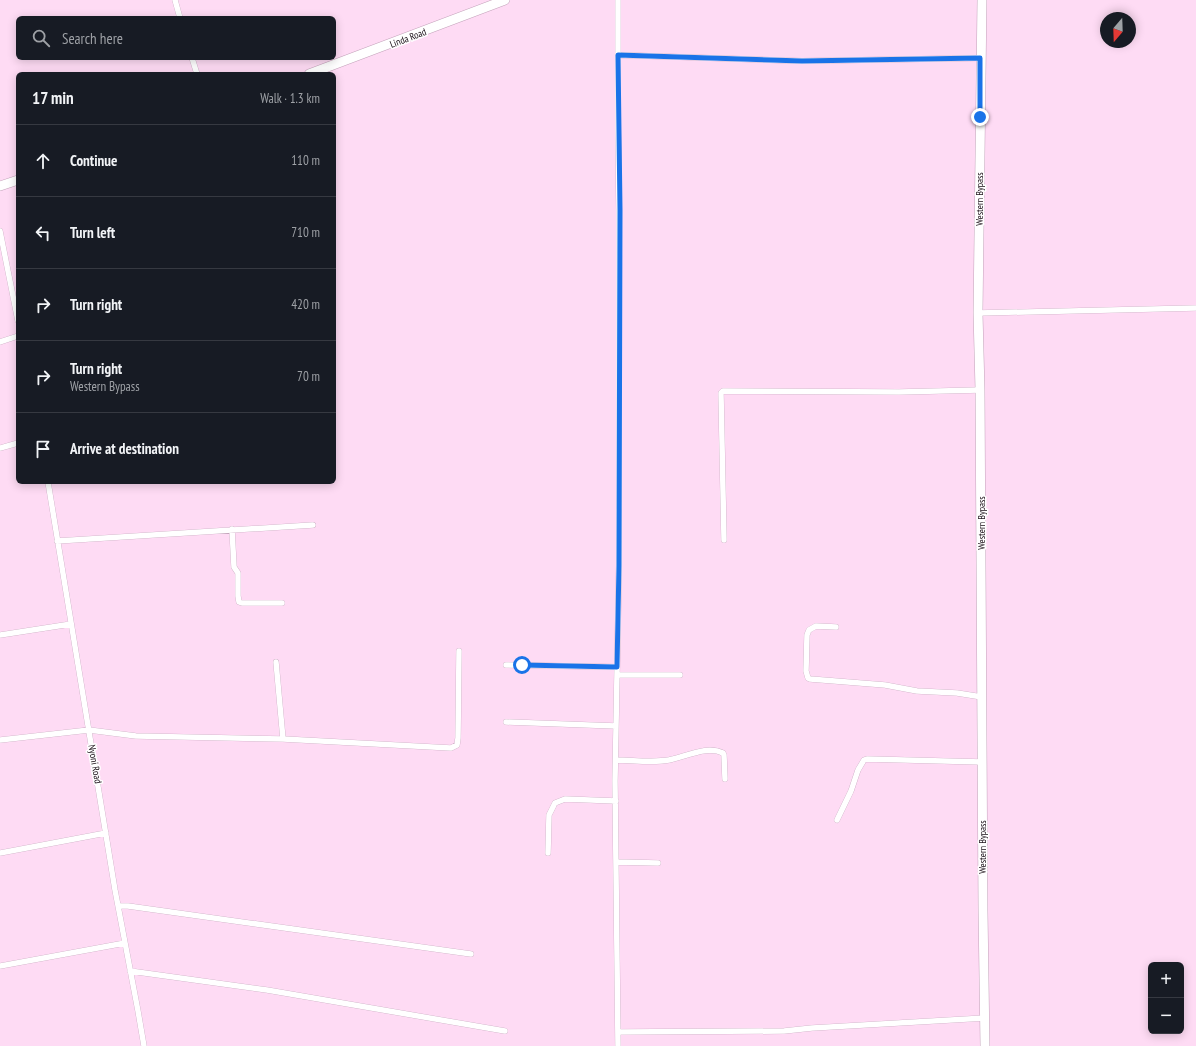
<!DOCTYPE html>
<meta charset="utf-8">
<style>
body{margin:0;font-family:"PT Sans Narrow",sans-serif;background:#20242c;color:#f1f3f6}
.controls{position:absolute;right:12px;bottom:12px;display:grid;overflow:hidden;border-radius:6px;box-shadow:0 2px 10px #0003}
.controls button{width:36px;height:36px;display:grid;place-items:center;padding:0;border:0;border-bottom:1px solid #363941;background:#171b24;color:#f1f3f6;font:20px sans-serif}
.compass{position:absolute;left:1100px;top:12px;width:36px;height:36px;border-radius:50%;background:#171b24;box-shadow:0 2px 10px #0003;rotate:199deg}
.stop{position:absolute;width:12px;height:12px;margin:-9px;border:3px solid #1a73e8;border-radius:50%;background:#fff}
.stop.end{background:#1a73e8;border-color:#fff;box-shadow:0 1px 4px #0008}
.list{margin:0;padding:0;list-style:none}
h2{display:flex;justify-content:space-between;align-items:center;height:52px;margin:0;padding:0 16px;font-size:17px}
h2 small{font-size:13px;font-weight:400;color:#9ea1a6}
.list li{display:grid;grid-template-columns:26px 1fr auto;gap:12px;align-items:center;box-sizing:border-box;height:72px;padding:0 16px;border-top:1px solid #363941}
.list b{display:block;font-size:15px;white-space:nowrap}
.list p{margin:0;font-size:13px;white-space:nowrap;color:#9ea1a6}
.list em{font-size:13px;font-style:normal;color:#9ea1a6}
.icon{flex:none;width:22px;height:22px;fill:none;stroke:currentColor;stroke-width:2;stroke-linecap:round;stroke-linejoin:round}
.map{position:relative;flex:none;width:1196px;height:1046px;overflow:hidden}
.search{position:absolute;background:#171b24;box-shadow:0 2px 10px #0003;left:16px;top:16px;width:320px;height:44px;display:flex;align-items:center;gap:10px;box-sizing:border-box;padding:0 14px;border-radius:6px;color:#9ea1a6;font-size:15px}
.panel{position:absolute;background:#171b24;box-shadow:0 2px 10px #0003;left:16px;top:72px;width:320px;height:412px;border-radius:6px}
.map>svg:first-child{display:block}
</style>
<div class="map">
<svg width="1196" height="1046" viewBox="0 0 1196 1046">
<rect width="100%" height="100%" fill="#fedbf4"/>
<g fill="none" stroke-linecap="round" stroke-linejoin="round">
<g stroke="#c3a2ba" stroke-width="6">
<path id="street" d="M175,0L180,18
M618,0V131L619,210V565L615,781L618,1046
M618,55L802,61L980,58
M192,58L197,74
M0,231L18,321
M978,313L1196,308
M0,342L18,336
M0,448L18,443
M48,482L115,890L138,1011L144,1046
M232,529L234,567L238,573V596L239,602L242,603H282
M724,540L721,393L723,391L899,392L980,390
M57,541L313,525
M836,627L816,626L809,630L807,635L806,671L808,678L810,679L885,685L917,691L957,693L982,697
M0,635L71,624
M276,662L283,739
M506,665L617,667
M617,675H680
M506,722L616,726
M0,740L89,730L136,736L283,739L451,748L457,745L458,738L459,651
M616,760C633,760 652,763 669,760C686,757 706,745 723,753L724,755L725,779
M837,820L851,791L858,770L864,760L867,759L982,762
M0,853L106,833
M548,853L549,815L555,803L565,799L616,801
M616,862L658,863
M118,906H128L471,954
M0,966L125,943
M130,971L267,990L505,1031
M618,1032L784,1031L812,1028L985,1018"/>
</g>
<g stroke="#c3a2ba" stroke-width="10">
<path id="primary" d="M982,0L978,313L980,390L983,911L985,1046
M309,74L505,0
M0,186L18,180"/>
</g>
<use href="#street" stroke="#fff" stroke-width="5.5"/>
<use href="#primary" stroke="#fff" stroke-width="9"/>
</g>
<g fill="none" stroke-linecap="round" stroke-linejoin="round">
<path stroke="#1a73e8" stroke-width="5" d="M522,665L617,667L619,565L620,210L618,55L802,61L980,58V117"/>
</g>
<g text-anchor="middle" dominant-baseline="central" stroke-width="3" stroke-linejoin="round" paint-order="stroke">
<g font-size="10" fill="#180d15" stroke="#fff">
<text transform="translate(408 38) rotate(-21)">Linda Road</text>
<text transform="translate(979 199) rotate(-90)">Western Bypass</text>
<text transform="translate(981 523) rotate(-90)">Western Bypass</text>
<text transform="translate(95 764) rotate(80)">Nyoni Road</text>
<text transform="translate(982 847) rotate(-90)">Western Bypass</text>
</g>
</g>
</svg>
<div class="controls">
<button>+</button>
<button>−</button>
</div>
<svg class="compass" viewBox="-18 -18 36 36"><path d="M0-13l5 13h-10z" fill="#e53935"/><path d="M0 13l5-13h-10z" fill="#9ea1a6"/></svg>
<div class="stop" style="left:522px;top:665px"></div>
<div class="stop end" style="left:980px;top:117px"></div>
<div class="search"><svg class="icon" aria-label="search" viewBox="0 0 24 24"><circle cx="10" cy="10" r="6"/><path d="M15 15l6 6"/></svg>Search here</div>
<section class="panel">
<h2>17 min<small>Walk · 1.3 km</small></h2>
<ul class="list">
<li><svg class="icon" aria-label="ahead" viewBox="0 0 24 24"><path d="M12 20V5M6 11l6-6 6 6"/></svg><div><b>Continue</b></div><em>110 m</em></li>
<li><svg class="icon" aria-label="left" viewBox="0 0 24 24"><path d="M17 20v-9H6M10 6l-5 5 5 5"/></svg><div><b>Turn left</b></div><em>710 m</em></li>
<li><svg class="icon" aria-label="right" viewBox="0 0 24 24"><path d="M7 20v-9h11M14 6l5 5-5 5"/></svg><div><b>Turn right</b></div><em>420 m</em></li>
<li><svg class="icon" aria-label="right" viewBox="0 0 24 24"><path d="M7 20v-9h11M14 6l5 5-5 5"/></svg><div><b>Turn right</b><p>Western Bypass</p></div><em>70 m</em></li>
<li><svg class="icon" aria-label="arrive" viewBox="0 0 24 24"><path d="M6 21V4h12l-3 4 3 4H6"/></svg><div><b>Arrive at destination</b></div></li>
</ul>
</section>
</div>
